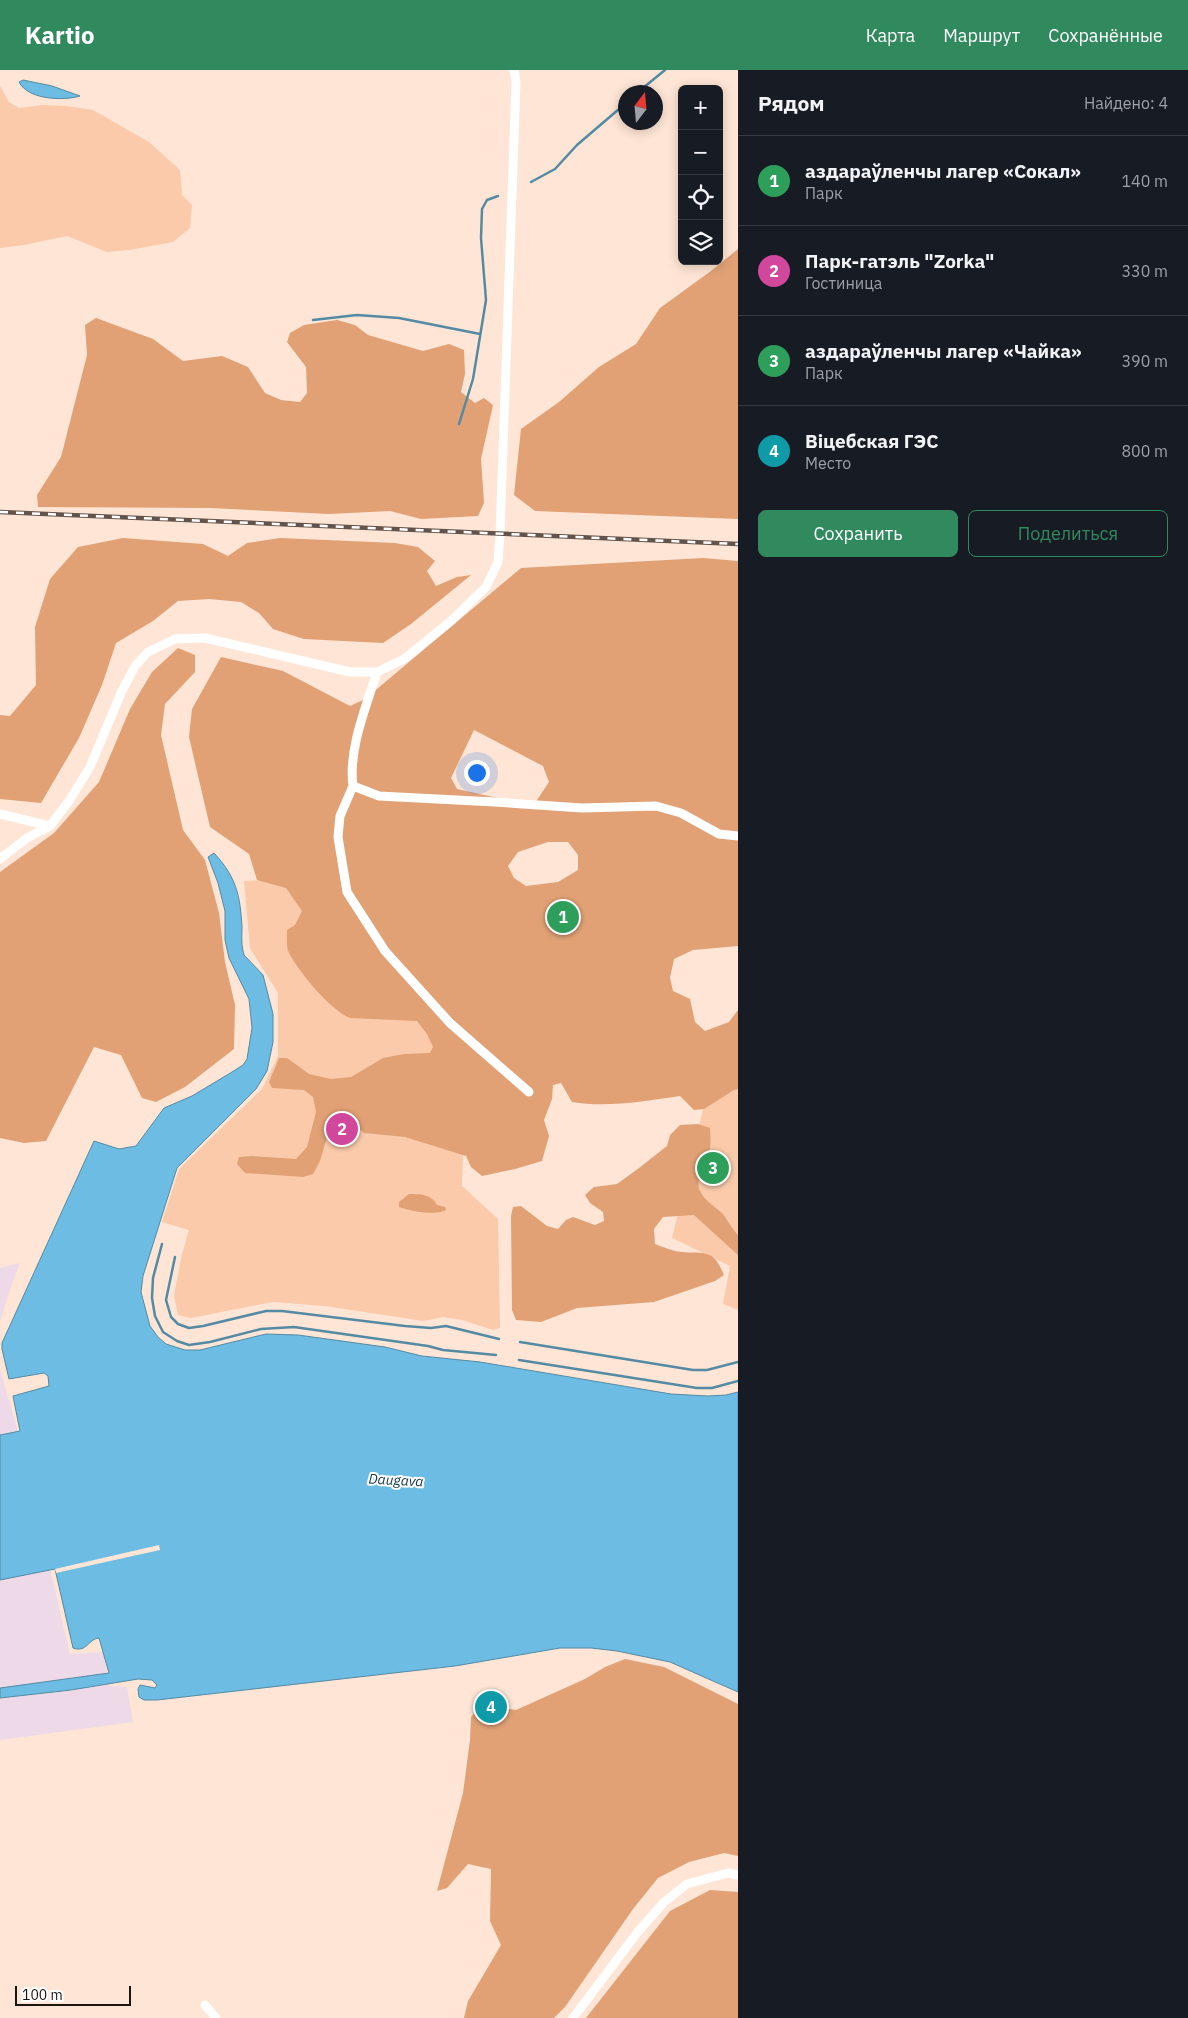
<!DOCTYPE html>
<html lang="ru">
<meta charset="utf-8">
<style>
body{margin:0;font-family:"IBM Plex Sans",sans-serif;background:#242831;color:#f1f3f6}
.controls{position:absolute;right:15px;top:15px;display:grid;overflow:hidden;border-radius:8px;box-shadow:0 2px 12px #0003}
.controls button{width:45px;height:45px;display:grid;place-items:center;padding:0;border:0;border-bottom:1px solid #363941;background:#171b24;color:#f1f3f6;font:25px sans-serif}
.compass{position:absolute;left:618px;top:15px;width:45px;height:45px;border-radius:50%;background:#171b24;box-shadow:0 2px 12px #0003;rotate:16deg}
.scale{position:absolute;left:15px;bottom:12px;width:116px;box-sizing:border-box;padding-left:5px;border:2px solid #1c140e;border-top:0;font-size:14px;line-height:18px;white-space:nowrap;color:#1c140e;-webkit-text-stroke:4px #fff;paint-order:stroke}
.you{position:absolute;left:476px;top:702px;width:18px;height:18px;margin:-12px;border:4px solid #fff;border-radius:50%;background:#1a73e8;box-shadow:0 0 0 8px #1a73e833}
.badge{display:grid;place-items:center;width:32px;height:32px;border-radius:50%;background:#31895e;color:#fff;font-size:16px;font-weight:700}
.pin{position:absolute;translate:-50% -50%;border:2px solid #fff;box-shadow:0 1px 5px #0006}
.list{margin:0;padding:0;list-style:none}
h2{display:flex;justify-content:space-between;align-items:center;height:65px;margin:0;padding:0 20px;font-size:21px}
h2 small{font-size:16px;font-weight:400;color:#9ea1a6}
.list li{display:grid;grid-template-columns:32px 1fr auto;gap:15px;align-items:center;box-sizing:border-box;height:90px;padding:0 20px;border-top:1px solid #363941}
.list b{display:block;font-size:19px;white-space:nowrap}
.list p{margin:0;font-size:16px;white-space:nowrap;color:#9ea1a6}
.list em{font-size:16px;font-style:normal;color:#9ea1a6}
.actions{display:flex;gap:10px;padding:15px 20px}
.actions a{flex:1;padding:11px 0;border:1px solid #31895e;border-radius:8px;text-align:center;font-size:18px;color:#31895e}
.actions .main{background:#31895e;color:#fff}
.icon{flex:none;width:28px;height:28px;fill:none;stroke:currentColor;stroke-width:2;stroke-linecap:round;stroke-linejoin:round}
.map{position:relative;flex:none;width:738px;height:1948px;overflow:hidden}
header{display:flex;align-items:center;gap:30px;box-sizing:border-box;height:70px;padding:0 25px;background:#31895e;color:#fff}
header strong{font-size:24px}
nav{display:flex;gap:28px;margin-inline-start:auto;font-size:18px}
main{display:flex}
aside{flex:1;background:#171b24}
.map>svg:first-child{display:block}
</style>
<header>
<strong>Kartio</strong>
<nav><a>Карта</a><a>Маршрут</a><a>Сохранённые</a></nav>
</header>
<main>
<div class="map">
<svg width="738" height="1948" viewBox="0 0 738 1948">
<rect width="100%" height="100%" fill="#fee5d5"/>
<path fill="#eed9e8" d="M20,1193L9,1222L0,1252V1198Z
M0,1299L15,1351L70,1584L103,1582L110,1616L127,1617L133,1652L0,1670Z"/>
<path fill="#facaaa" d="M0,16L9,32L19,38L42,35L66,36L93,40L149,72L180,100L182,125L192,135L190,158L173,172L129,180L107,182L67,166L24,175L0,178Z
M319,808L466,987L462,1116L498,1149L500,1258L493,1260L462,1250L443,1247L423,1251L325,1236L273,1232L191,1248L178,1245L174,1226L182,1184L189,1160L162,1152L179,1099L262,1019L278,986V923L250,878L244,811Z
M738,997V1240L723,1234L730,1196L672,1168L706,1027Z"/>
<path fill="#e1a175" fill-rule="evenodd" d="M738,179V449L535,441L514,425L521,359L559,332L599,297L636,274L660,238L711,201Z
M96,248L153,269L183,291L222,286L248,297L265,323L281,330L300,332L307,323L306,297L287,272L290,263L304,255L337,250L355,255L368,265L423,281L449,274L464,280L465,304L461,322L475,333L484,328L493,335L481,389L484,433L478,446L421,449L390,441L329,444L211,438L38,437L37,425L61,387L87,285L85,255Z
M123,468L203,474L228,486L247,473L280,468L395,473L418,477L435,491L427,501L436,516L457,507L471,505L411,554L383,573L304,569L273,559L259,543L241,532L209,529L178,531L153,551L116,573L102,615L79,668L41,733L0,729V645L10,646L36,615L35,557L50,509L78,477Z
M703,488L738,491V876L693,880L674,889L670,908L673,921L690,929L695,952L705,961L729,952L738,940V1019L734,1020L704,1039L694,1040L680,1026C645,1031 607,1038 572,1032L561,1013L553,1015L552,1029L544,1050L549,1066L542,1091L515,1099L482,1106L471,1097L466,1086L405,1067L364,1063L350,1051L329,1060L320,1091L313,1104L303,1107L245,1103L237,1094L239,1087L252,1086L296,1089L307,1077L316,1042L313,1027L304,1020L272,1018L269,1012L279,988H287L309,1004L331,1009L351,1007L383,988L404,984L430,983L433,977L427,964L417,951L350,948C329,939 300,903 289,883C286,877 287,867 287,860L295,855L302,841L286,818L257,810L249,784L210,757L189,667L192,639L221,587L283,601L350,636L365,629L521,498ZM474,660L543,696L549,712L533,736L457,719L451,708ZM548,772H568L578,785V800L558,812L526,816L514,808L508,796L518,782Z
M178,578L195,585V602L165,634L161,665L183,760L205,790L219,843L225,892L235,935L234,979L185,1017L156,1032L142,1028L121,985L94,977L46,1071L24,1073L0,1068V802L54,763L99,712L130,639L152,602Z
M698,1054L710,1058C711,1069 711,1082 707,1093C704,1102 695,1110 700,1121C705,1131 714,1136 722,1143C728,1150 731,1158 738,1165V1185L694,1145L663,1147L654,1159L655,1174C663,1177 672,1181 681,1182C705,1184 713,1178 724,1205L715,1211L654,1232L577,1238L541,1252L516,1250L512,1240L511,1146L513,1137L521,1136L547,1156L558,1159L566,1150L573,1147L595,1155L604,1151L603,1142L590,1133L585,1125L594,1117L617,1114L639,1098L667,1076L670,1065L680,1055Z
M409,1124C421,1124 431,1124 437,1135L445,1137L446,1140C435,1146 410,1141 399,1137V1132Z
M625,1589L664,1597L738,1634V1786L724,1783L689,1792L658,1808L633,1839L565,1937L554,1948H464L468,1931L501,1875L490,1851L491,1799L468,1794L447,1818L437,1821L463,1723L470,1670L471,1647L481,1635L516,1640L585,1609L605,1597Z
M710,1820L738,1822V1948H586L670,1841Z"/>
<path fill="#6cbce3" stroke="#548aa3" d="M23,10L52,16L80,26C64,31 28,30 19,12Z
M214,783C236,807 240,824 242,857C242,865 241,873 243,881L244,885L263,905L273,944V972L267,1001L256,1019L177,1098L143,1206L141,1222L150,1256L158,1267L166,1274L185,1280H200L266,1264L298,1265L385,1277L422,1286L480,1292L671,1324L708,1326L726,1325L738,1322V1622L670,1592L617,1581L591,1578H560L455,1596L157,1630H144L139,1627L138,1619L140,1615L155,1618L157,1615L152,1610L138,1609L71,1620L0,1628V1618L109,1603L99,1568C88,1569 87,1583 73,1578L55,1499L0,1510V1365L20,1361L13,1326L49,1316L48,1306L44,1303L9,1309L2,1279V1273L94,1071L119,1079L136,1076L164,1038L192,1026L232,1002L243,995L247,989L252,958L249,929L229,888L225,870V841L218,813L208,787Z"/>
<path fill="#fee5d5" d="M159,1475L160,1480L56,1503L55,1499Z"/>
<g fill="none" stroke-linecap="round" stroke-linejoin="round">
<path stroke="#548aa3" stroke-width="2.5" d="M638,22L665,0
M531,112L555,99L577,75L626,33
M313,250L357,245L399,248L480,264
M459,354L473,309L486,230L481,168L482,139L487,130L498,126
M162,1174L153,1208L152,1228L155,1246L163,1262L177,1271L189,1275L210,1272L261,1259L294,1257L428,1276L443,1280L496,1285
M175,1187L166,1230L171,1247L178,1254L189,1258L203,1256L266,1241H282L405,1256L431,1258L446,1256L499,1269
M520,1272L693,1300H707L738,1292
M519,1290L697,1318H712L738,1311"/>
<path stroke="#fff" stroke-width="9" d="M377,602C366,637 348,680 353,716L379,726L495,732L582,738L656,736L681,743L719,764L738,766
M353,716L340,746L338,767L347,822L385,881L450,953L529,1022
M0,744L50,756
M0,789L27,768L50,756L69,731L90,697L121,623L135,596L148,582L175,569L205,568L350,602H377L404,589L451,551L486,517L498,492L500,464L516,11L514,0
M205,1935L216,1948
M573,1948L637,1863L664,1832L687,1814L728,1803L738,1805"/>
<g stroke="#62544b" stroke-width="4.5">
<path id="rail" d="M0,442L738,474"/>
</g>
<use href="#rail" stroke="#fff" stroke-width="2.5" stroke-dasharray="8" stroke-linecap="butt"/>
</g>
<g text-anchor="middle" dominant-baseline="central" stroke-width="4" stroke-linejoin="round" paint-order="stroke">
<g font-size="14" font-style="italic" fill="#133748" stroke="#fff">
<text transform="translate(396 1410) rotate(3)">Daugava</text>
</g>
</g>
</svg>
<div class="controls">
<button>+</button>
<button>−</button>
<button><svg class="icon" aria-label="locate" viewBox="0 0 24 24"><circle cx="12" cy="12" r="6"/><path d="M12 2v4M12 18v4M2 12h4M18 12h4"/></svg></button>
<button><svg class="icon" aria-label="layers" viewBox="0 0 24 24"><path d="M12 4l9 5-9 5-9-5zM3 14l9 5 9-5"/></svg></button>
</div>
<svg class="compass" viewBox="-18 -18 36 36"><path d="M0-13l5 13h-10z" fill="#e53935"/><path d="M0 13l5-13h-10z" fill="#9ea1a6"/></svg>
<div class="scale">100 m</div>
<div class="you"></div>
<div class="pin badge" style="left:563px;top:847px;background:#2e9e5b">1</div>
<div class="pin badge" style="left:342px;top:1059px;background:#d1479c">2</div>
<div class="pin badge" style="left:713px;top:1098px;background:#2e9e5b">3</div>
<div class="pin badge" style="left:491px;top:1637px;background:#0f9aa8">4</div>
</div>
<aside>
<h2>Рядом<small>Найдено: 4</small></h2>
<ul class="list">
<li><span class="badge" style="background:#2e9e5b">1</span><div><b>аздараўленчы лагер «Сокал»</b><p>Парк</p></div><em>140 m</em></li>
<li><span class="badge" style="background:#d1479c">2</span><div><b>Парк-гатэль &quot;Zorka&quot;</b><p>Гостиница</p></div><em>330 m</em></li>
<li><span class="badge" style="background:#2e9e5b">3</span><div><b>аздараўленчы лагер «Чайка»</b><p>Парк</p></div><em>390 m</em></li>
<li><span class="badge" style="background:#0f9aa8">4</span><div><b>Віцебская ГЭС</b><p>Место</p></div><em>800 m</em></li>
</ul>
<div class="actions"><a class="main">Сохранить</a><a>Поделиться</a></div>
</aside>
</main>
